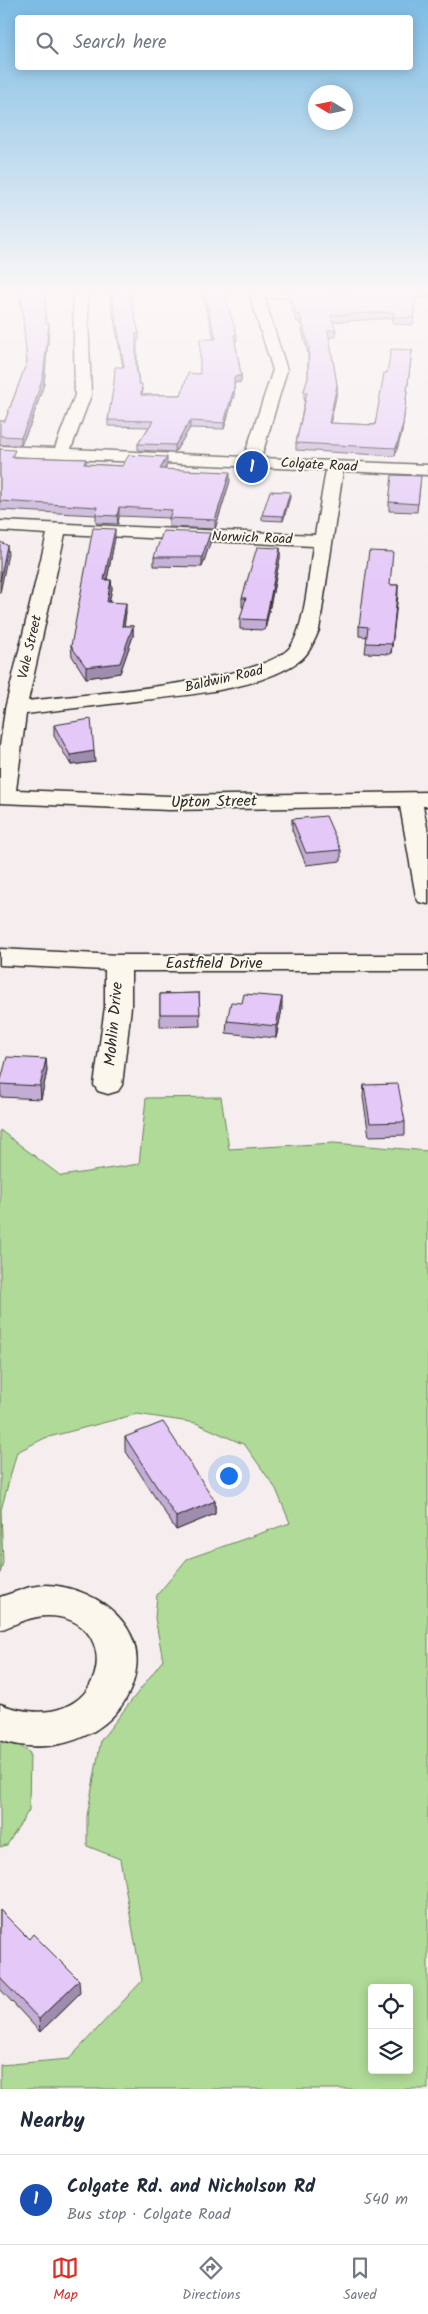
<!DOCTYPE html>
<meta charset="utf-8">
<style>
body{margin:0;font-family:Kalam,sans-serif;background:#f2f2f3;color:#1f2937}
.controls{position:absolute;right:15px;bottom:15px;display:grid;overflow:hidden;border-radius:5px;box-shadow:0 2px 12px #0003}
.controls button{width:45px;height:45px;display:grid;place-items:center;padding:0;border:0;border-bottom:1px solid #e0e1e3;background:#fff;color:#1f2937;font:25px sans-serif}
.compass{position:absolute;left:308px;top:85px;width:45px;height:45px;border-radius:50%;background:#fff;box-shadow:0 2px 12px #0003;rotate:280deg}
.you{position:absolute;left:228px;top:1475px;width:18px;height:18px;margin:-12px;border:4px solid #fff;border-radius:50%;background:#1a73e8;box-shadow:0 0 0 8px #1a73e833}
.badge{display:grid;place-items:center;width:32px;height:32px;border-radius:50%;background:#d93025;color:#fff;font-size:16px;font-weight:700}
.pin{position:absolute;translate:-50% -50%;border:2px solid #fff;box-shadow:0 1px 5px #0006}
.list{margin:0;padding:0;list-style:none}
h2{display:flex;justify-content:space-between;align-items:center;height:65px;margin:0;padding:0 20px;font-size:21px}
h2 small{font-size:16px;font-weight:400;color:#747a83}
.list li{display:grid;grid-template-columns:32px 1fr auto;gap:15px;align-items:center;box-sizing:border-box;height:90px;padding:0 20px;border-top:1px solid #e0e1e3}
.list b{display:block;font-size:19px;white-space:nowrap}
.list p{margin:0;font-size:16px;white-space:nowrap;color:#747a83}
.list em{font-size:16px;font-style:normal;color:#747a83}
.icon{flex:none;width:28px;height:28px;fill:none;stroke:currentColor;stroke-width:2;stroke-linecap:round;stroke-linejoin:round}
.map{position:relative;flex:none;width:428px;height:2089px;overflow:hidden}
.search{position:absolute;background:#fff;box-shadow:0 2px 12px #0003;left:15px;right:15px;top:15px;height:55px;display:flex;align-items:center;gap:12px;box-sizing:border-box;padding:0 18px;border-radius:5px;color:#747a83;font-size:19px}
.sheet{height:155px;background:#fff}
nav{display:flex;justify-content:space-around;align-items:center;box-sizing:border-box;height:70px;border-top:1px solid #e0e1e3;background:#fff;font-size:14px;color:#747a83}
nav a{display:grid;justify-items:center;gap:2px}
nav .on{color:#d93025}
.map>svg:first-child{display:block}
</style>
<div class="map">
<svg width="428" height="2089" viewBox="0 0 428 2089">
<rect width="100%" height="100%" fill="#f6eeee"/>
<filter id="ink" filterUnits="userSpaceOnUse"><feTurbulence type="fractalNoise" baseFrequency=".02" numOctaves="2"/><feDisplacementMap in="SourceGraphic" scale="10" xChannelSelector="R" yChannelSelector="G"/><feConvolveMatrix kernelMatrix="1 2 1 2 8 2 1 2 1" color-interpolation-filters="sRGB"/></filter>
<g filter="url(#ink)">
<path fill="#afda97" stroke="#6d8261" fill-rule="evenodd" d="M221,1097L229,1149L334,1143L428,1151V2089H0V2065L69,2059L142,1981L120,1859L87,1846V1816L101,1740L163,1660L155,1618L157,1595L187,1559L290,1523L276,1489L245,1445L196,1423L137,1414L45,1438L17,1452L1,1510L3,1562L0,1574V1130L61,1176L139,1164L146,1098ZM372,1988H409V2070H372Z
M0,1732L30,1753L29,1810L7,1845L0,1847Z"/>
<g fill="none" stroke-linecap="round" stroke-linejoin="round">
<g stroke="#2b2b2b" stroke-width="3">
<path id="minor" d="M73,290H87L91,395L71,449L244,457L273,370L248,290H428V297H264L287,370L261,458L428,465V475L343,471L319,630C314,641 309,655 298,662C255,690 194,694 144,700C104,705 65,709 26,714L16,790L169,796L428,792V806H423L428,833V904L419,902L416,897L400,806L169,810L0,803V746L5,709L47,534L0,531V521L315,535L326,470L0,456V446L55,448L75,395ZM65,534L313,546C309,572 305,626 291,646C266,682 76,695 28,701Z
M0,949L118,955H428V971H131V1007L122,1085L118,1091L108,1094L98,1091L94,1085L105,1007V970L0,965Z
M46,1585C89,1586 143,1619 136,1669C127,1732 55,1760 0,1740V1704C108,1744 128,1616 48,1616C31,1616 16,1624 0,1630V1597L30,1587Z"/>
</g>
<use href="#minor" fill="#fbf7ec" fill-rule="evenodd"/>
</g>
<path fill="#c4add5" stroke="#2b2b2b" d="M20,290L46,323L49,331L44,384L31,423L21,445H0V421H5L27,362L22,306H20Z
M110,290H130V297L139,334V340H137V368L139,384L143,390L142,395H181L200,374L214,339L203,297V291L237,335V341H235L241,375V382L234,383V395L224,429L190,428L175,452L138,450V444L149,427L108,426V420L123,367L111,303Z
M288,292H416L413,325L393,324V318L333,322L336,330V337H329L337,385V392L330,423L375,425L387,373L412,350L402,432L395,456L296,450V443L305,399H304V391L308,378V354L300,322H297L288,299Z
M0,449L15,457L86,459V464L122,466L167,465L165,470L230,481L215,529L169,527V518L119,516L118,524L96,523V515L0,510Z
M420,485L417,512L389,511V502Z
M290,497L283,521L262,520V515Z
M210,533V543L202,567L154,566V557Z
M115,538L107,580H111L112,589L109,602L126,612L124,626H133V636L120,673L86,678L72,656L71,646Z
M280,548V558L265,630L240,629V619L244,608L242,607V598Z
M391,585H398L391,654L365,653L367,637L359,636V626Z
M54,725L95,762L71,765L54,736Z
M292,819L341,850V861L306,865L292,830Z
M199,993L200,1026L160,1027V994Z
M282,1009L276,1038L226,1033L227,1021Z
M46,1059L47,1071L41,1099L1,1097L0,1084Z
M364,1085L405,1122V1135L369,1136L363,1097Z
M125,1437L215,1501V1514L176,1530L125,1450Z
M0,1910L80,1993L40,2032L0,1989Z"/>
<path fill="#a08dae" stroke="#2b2b2b" d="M49,323V331L44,384L31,423L21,445V437Z
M412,350L402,432L395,456L396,448Z
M241,375V382L234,383V395L224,429V423L234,377Z
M337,385V392L329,430V423Z
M190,421V428L175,452V445Z
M167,457V465L160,478V469Z
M230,472V481L215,529V520Z
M290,492V497L283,521V516Z
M119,507V516L118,524L117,516Z
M115,529V538L105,589L104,580Z
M210,533V543L202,567V557Z
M7,545L8,554L0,593V581Z
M280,548V558L265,630L266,620Z
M111,580L112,589L107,612V602Z
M398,585V595L391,654L392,644Z
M126,603V612L123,636L122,626Z
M133,626V636L120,673L86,678V667Z
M94,751L95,762L71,765L70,755Z
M282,997V1009L276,1038V1026Z
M46,1059L47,1071L41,1099L40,1086Z
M215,1501V1514L176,1530V1517Z
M79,1980L80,1993L40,2032L39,2019Z"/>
<path fill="#e4c9f8" stroke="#2b2b2b" d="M20,290H45L46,323H49L43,376L31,415L21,437L0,436V421H5L27,362L21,298H20Z
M111,290H130V297L139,334H136V367L139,384H142L141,395H181L188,373L200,374V339H216L203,291L223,290L237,335H234L241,375L234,377V388L224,423L190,421L175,445L138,444L153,421L108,420L114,383L115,367H124Z
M288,292H416L413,318L393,317L394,312L331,315L336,330H328L337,385L329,423L375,425L384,373H387L391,349L412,350L403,424L396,448L296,443L307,392L304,391L308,378L309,347L300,315H297Z
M0,449L15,450L12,457L86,459L84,464L122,466L129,455L167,457L160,469L230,472L215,520L169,518L172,510L119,507L117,516L96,515L97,507L0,501Z
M392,475L421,476L418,504L389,502Z
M270,491L290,492L283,516L262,515Z
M93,528L115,529L104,580H111L107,602L126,603L122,626H133L120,663L86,667L71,646Z
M163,531L210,533L202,557H154Z
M0,542L7,545L0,581Z
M257,547L280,548L266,620L240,619L246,598H242Z
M369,551L393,552L390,585H398L392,644L366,643L368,627L359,626Z
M91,719L94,751L70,755L54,725Z
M326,816L341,850L306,853L292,819Z
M199,993L200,1014H160V994Z
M244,994L282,997L276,1026L227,1021L231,1002L242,1003Z
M7,1057L46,1059L40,1086L0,1084Z
M398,1084L405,1122L370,1123L364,1085Z
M163,1422L215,1501L176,1517L125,1437Z
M0,1910L29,1939L33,1934L79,1980L39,2019L0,1978Z"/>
</g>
<linearGradient id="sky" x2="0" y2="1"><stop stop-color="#7dbce4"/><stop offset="0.5" stop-color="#fbf7f7"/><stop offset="1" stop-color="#fbf7f7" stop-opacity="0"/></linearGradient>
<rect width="428" height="583" fill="url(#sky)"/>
<g text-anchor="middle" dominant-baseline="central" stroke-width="4" stroke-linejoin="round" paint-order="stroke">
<g font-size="14" fill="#2b2b2b" stroke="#fbf7ec">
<text transform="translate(319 465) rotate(3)">Colgate Road</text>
<text transform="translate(252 538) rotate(2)">Norwich Road</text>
<text transform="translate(30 647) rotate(-77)">Vale Street</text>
<text transform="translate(224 679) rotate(-13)">Baldwin Road</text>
</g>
<g font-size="16" fill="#2b2b2b" stroke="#fbf7ec">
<text transform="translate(214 802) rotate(-1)">Upton Street</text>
<text x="214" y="963">Eastfield Drive</text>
<text transform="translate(114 1024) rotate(-85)">Mohlin Drive</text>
</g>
</g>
</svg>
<div class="controls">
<button><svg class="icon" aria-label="locate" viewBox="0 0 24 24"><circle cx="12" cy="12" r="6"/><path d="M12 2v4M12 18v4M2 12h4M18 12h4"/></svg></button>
<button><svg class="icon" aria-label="layers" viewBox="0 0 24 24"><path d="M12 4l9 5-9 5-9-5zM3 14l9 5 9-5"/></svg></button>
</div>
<svg class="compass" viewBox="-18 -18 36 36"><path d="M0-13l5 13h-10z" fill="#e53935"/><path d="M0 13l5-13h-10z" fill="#747a83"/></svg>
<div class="you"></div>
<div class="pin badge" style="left:252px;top:467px;background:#1a4fb4">1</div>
<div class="search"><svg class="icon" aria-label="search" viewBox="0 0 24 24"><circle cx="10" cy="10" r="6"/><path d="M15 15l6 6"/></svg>Search here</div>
</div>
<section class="sheet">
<h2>Nearby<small></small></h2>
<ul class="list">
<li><span class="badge" style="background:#1a4fb4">1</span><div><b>Colgate Rd. and Nicholson Rd</b><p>Bus stop · Colgate Road</p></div><em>540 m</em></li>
</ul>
</section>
<nav>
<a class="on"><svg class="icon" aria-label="map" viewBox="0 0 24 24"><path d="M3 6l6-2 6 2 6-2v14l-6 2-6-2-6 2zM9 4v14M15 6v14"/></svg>Map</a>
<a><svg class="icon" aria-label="directions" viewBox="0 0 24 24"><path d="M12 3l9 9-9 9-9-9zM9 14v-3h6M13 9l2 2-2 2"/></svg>Directions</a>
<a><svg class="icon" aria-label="saved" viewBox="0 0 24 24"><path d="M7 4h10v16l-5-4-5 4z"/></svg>Saved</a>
</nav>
